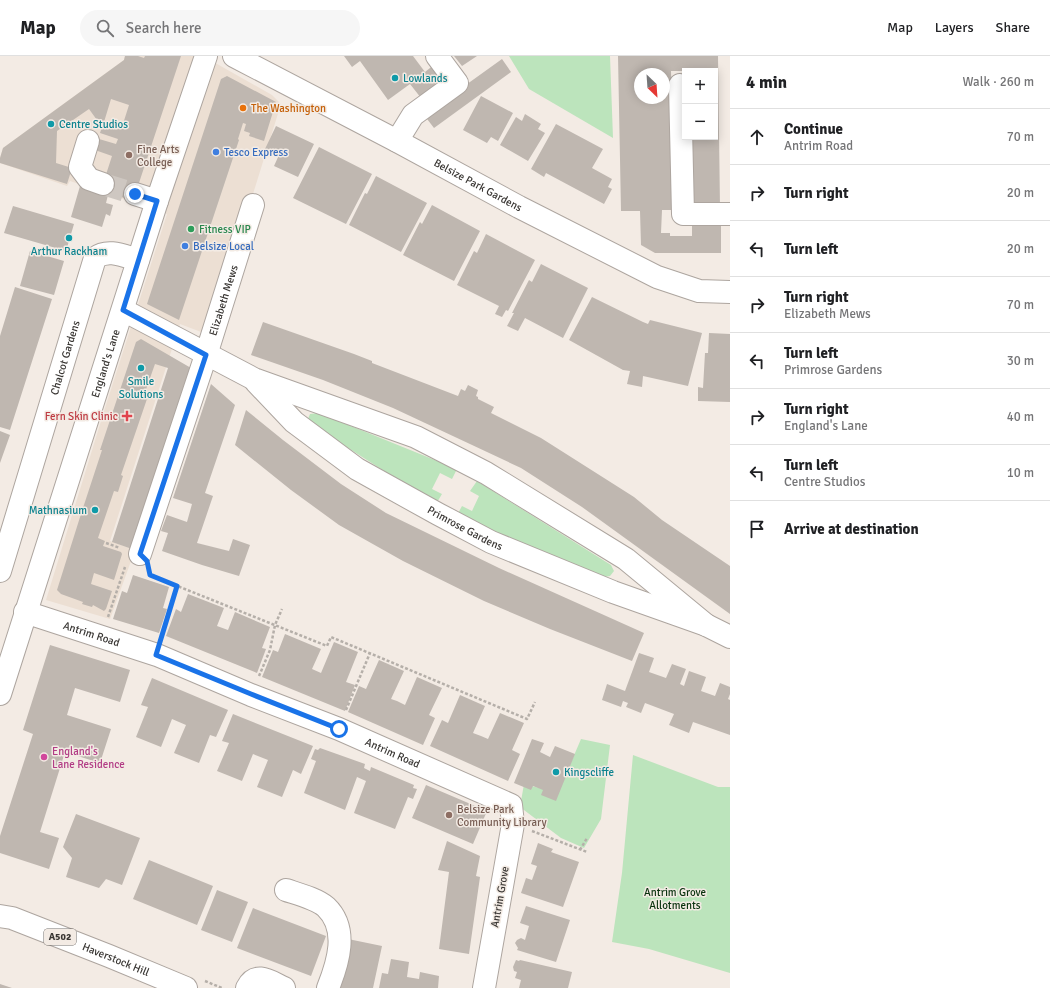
<!DOCTYPE html>
<meta charset="utf-8">
<style>
body{margin:0;font-family:Signika,sans-serif;background:#f6f6f6;color:#202124}
.controls{position:absolute;right:12px;top:12px;display:grid;overflow:hidden;border-radius:0px;box-shadow:0 2px 10px #0003}
.controls button{width:36px;height:36px;display:grid;place-items:center;padding:0;border:0;border-bottom:1px solid #e0e0e0;background:#fff;color:#202124;font:20px sans-serif}
.compass{position:absolute;left:634px;top:12px;width:36px;height:36px;border-radius:50%;background:#fff;box-shadow:0 2px 10px #0003;rotate:155deg}
.stop{position:absolute;width:12px;height:12px;margin:-9px;border:3px solid #1a73e8;border-radius:50%;background:#fff}
.stop.end{background:#1a73e8;border-color:#fff;box-shadow:0 1px 4px #0008}
.list{margin:0;padding:0;list-style:none}
h2{display:flex;justify-content:space-between;align-items:center;height:52px;margin:0;padding:0 16px;font-size:17px}
h2 small{font-size:13px;font-weight:400;color:#757577}
.list li{display:grid;grid-template-columns:26px 1fr auto;gap:12px;align-items:center;box-sizing:border-box;height:56px;padding:0 16px;border-top:1px solid #e0e0e0}
.list b{display:block;font-size:15px;white-space:nowrap}
.list p{margin:0;font-size:13px;white-space:nowrap;color:#757577}
.list em{font-size:13px;font-style:normal;color:#757577}
.icon{flex:none;width:22px;height:22px;fill:none;stroke:currentColor;stroke-width:2;stroke-linecap:round;stroke-linejoin:round}
.map{position:relative;flex:none;width:730px;height:932px;overflow:hidden}
header{display:flex;align-items:center;gap:24px;box-sizing:border-box;height:56px;padding:0 20px;background:#fff;border-bottom:1px solid #e0e0e0}
header strong{font-size:19px}
nav{display:flex;gap:22px;margin-inline-start:auto;font-size:14px}
.search{width:280px;height:36px;background:#f6f6f6;display:flex;align-items:center;gap:10px;box-sizing:border-box;padding:0 14px;border-radius:22px;color:#757577;font-size:15px}
main{display:flex}
aside{flex:1;background:#fff}
.map>svg:first-child{display:block}
</style>
<header>
<strong>Map</strong>
<div class="search"><svg class="icon" aria-label="search" viewBox="0 0 24 24"><circle cx="10" cy="10" r="6"/><path d="M15 15l6 6"/></svg>Search here</div>
<nav><a>Map</a><a>Layers</a><a>Share</a></nav>
</header>
<main>
<div class="map">
<svg width="730" height="932" viewBox="0 0 730 932">
<rect width="100%" height="100%" fill="#f3ebe4"/>
<path fill="#ecdfd3" d="M125,0H203L272,39L281,48L209,279L180,268L110,485L135,494L110,563L46,544L105,352L167,158L70,125L67,130L0,107V102L3,92L124,4Z"/>
<path fill="#bce4bc" d="M509,0H610L613,82L529,33Z
M319,357L457,413L452,423L440,417L432,433L442,438L436,448L312,369L308,363L310,358Z
M477,425L611,509L614,515L610,520L604,521L456,461L462,450L472,455L479,440L470,435Z
M581,683L610,689L601,763L584,792L561,782L520,751L524,728L558,737Z
M633,699L718,731H730V917L649,893L612,886L622,817Z"/>
<path fill="#bfb7b0" fill-rule="evenodd" d="M125,0H138L144,2L145,0H181L133,145L101,134L112,100L95,94L99,83L116,88L118,83L100,77L102,71L89,53L57,75L56,107L72,112L67,128L0,107V102L3,92L124,4ZM111,43L129,49L122,71L104,66Z
M344,0H413L425,16L435,8L446,23L421,42L410,28L388,44L360,5L352,11Z
M454,0H477L462,10Z
M618,0H718L720,152H693L692,81H715V15H671L674,154H662L661,177H670V180H692V169H721V197H655L641,189L640,155H621ZM640,18H664V42H640Z
M502,3L511,16L434,72L424,59Z
M227,20L276,46L264,85L249,80L250,77L244,75L246,68L243,67L238,83L239,84L179,264L147,248L221,23Z
M481,40L513,57L498,85L491,81L487,87L463,74Z
M525,58L541,68L538,73L545,77L528,105L500,89L516,61L522,65Z
M556,68L603,93L592,112L612,123L608,131L612,133L604,148L546,117L544,121L531,113Z
M276,70L314,88L298,121L274,110L279,99L265,93Z
M319,91L372,118L346,168L293,142Z
M376,120L427,147L401,196L349,169L365,137L367,138Z
M80,130L108,139L106,147L113,149L110,160L106,158L102,171L71,161Z
M432,149L480,175L454,225L403,199L420,166L422,168Z
M13,150L74,168L66,195L4,177Z
M486,178L535,204L508,255L506,254L502,261L495,258L499,250L457,229L474,195L477,197Z
M30,195L64,205L54,239L20,230Z
M541,208L588,232L563,282L525,262L518,275L507,270L514,257H512L529,224L532,226Z
M15,231L52,243L10,374L0,371V280Z
M592,241L643,266L648,268L650,264L702,277L688,330L643,320L642,331L627,328L630,315L623,314L569,284Z
M263,266L354,298L372,305V307L458,340L461,333L465,335L468,329L478,334L476,340L478,341V343L494,351L491,357L541,382L634,441L662,464L730,510V558L582,451L521,412L393,352L323,324L251,299Z
M709,277L730,278V346L698,345V331L703,332L705,297H708Z
M141,283L191,312L132,493L112,486L168,312L155,308L144,339L148,340L121,419L123,420L118,436L114,435L98,482L105,485L103,490L121,496L122,498L114,524L94,517L91,528L112,535L106,553L104,555L93,549L92,551L82,548L83,546L61,538L57,534L81,458L102,394H100L136,286Z
M211,328L235,349L205,437L213,440L197,487L229,495L233,483L250,489L239,520L202,509L162,495L168,477L161,475L167,459L187,466L192,448L173,442Z
M246,354L283,384L341,428L386,457L499,512L644,577L632,605L550,573L484,545L403,505L339,469L291,434L235,389Z
M0,375L10,379L0,407Z
M133,519L169,531L163,552L167,553L159,577L113,563L122,535L127,537Z
M188,538L224,552L217,570L228,574L235,556L270,571L262,592L266,593L257,617L166,580L176,553L181,556Z
M285,578L321,593L312,613L321,617L334,586L358,596L346,626L355,629L345,655L262,621L273,594L278,596Z
M50,589L130,614L120,646L75,632L67,659L111,673L100,707L65,696L40,776L59,782L49,813L0,797V780L33,678L23,674Z
M639,597L654,602L649,616L666,622L672,608L686,613L680,628L684,630L689,615L706,621L701,635L715,640L720,627L730,631V638L728,643L730,644V679L693,666L689,677L669,669L674,658L645,647L641,657L626,651L628,647L623,645L621,651L602,644L607,628L625,635Z
M379,604L404,615L391,643L397,645L405,649L417,621L442,632L429,659L435,662L423,689L348,656L359,630L366,633Z
M152,622L228,654L216,681L210,679L199,707L174,697L186,669L172,663L161,691L136,681L148,651L141,649Z
M460,639L485,650L473,677L481,680L488,683L500,657L524,667L512,694L520,698L508,725L430,690L442,664L448,667Z
M233,658L313,690L301,718L293,714L282,741L257,731L268,704L253,698L242,725L217,715L229,687L222,685Z
M532,683L544,687L540,696L550,701L555,690L575,698L556,745L541,739L543,734L533,730L531,734L514,727Z
M320,692L365,708L364,712L370,715L371,711L414,729L413,732L417,733L413,743L408,741L395,773L354,757L366,725L357,721L345,754L304,737L316,705L311,703L315,693L318,694Z
M426,729L487,755L473,788L412,762Z
M76,758L140,782L122,829L106,823L99,832L66,821L72,802L63,791Z
M447,785L480,800L476,820L480,821L469,898L439,893L449,816L438,814Z
M538,787L553,793L551,796L579,806L563,851L521,837L526,822L532,824L537,810L531,808Z
M149,804L213,830L197,869L133,843Z
M217,834L248,846L232,886L201,874Z
M526,850L570,864L556,906L517,894L518,892L515,887L517,884L521,882L525,884L529,870L520,867Z
M253,852L326,880L311,920L237,892Z
M348,883L382,890L373,932H338Z
M391,903L409,906L407,921L419,923L420,916L439,920L438,932H379L382,917L388,918Z
M516,904L519,905L520,904L572,916L568,932H519L521,924L515,922L517,916L514,915L513,911Z
M0,928L12,932H0Z"/>
<g fill="none" stroke-linecap="round" stroke-linejoin="round">
<path stroke="#cec7c1" stroke-width="22" stroke-dasharray="22 11" stroke-linecap="butt" d="M103,128L135,138"/>
<g stroke="#ada59f" stroke-width="24">
<g id="minor">
<path id="s1" d="M234,0L397,85L519,151L657,221L699,235L730,236"/>
<path d="M680,29L683,158H730"/>
<path d="M88,85L80,111L89,123L103,128"/>
<path d="M397,85L413,59L457,27L437,0"/>
<path d="M135,138L157,145"/>
<path d="M123,254L254,323L416,381L486,417L626,503L706,569"/>
<path id="s2" d="M256,326L294,366L357,413L438,458L491,486L613,536L706,569L730,581"/>
<path id="s3" d="M140,498L206,299L253,149"/>
<path id="s4" d="M0,515L95,202C108,192 124,200 138,204"/>
<path id="s5" d="M25,556L157,599L251,639L339,673L511,749L513,768L484,932"/>
<path id="s6" d="M0,638L157,145L206,0"/>
<path d="M286,834C298,838 317,843 326,851C349,873 338,907 328,932"/>
<path d="M247,932C256,914 271,926 284,932"/>
</g>
</g>
<g stroke="#ada59f" stroke-width="24">
<g id="major">
<path id="s7" d="M0,860L12,862L109,900L186,932"/>
</g>
</g>
<path stroke="#b5afa9" stroke-width="2.5" stroke-dasharray="3 2" stroke-linecap="butt" d="M106,487L120,492
M149,515L150,519L327,590L331,581L527,663L535,646
M108,561L125,511
M162,579L177,530
M259,620L270,594L275,569L282,553
M346,654L370,597
M532,775L587,796
M580,794L587,782
M205,925L222,932"/>
<use href="#minor" stroke="#fff" stroke-width="22"/>
<use href="#major" stroke="#fff" stroke-width="22"/>
</g>
<g fill="none" stroke-linecap="round" stroke-linejoin="round">
<path stroke="#1a73e8" stroke-width="5" d="M135,138L157,145L123,254L206,299L140,498L147,505L150,519L177,530L156,599L251,638L339,673"/>
</g>
<g fill="#0f9aa8" stroke="#f3ebe4" stroke-width="1.5">
<circle cx="395" cy="22" r="4"/>
<circle cx="51" cy="68" r="4"/>
<circle cx="69" cy="182" r="4"/>
<circle cx="141" cy="312" r="4"/>
<circle cx="95" cy="454" r="4"/>
<circle cx="556" cy="716" r="4"/>
</g>
<circle fill="#e8710a" stroke="#f3ebe4" stroke-width="1.5" cx="243" cy="52" r="4"/>
<g fill="#3f7fe0" stroke="#f3ebe4" stroke-width="1.5">
<circle cx="216" cy="96" r="4"/>
<circle cx="185" cy="190" r="4"/>
</g>
<g fill="#8d6e63" stroke="#f3ebe4" stroke-width="1.5">
<circle cx="129" cy="99" r="4"/>
<circle cx="449" cy="759" r="4"/>
</g>
<circle fill="#2e9e5b" stroke="#f3ebe4" stroke-width="1.5" cx="191" cy="173" r="4"/>
<path fill="#e0444e" stroke="#f3ebe4" stroke-width="1.5" d="M125 354h4v4h4v4h-4v4h-4v-4h-4v-4h4z"/>
<circle fill="#d1479c" stroke="#f3ebe4" stroke-width="1.5" cx="44" cy="701" r="4"/>
<g text-anchor="middle" dominant-baseline="central" stroke-width="3" stroke-linejoin="round" paint-order="stroke">
<rect fill="#f3ebe4" stroke="#716c68" stroke-width="1" x="44" y="873" width="32" height="16" rx="3"/>
<g font-size="10" font-weight="bold" fill="#393633">
<text x="60" y="881">A502</text>
</g>
<g font-size="11" fill="#0d838f" stroke="#f3ebe4" text-anchor="start">
<text x="403" y="22">Lowlands</text>
<text x="59" y="68">Centre Studios</text>
<text x="69" y="195" text-anchor="middle">Arthur Rackham</text>
<text x="141" y="325" text-anchor="middle">Smile<tspan x="141" dy="13">Solutions</tspan></text>
<text x="87" y="454" text-anchor="end">Mathnasium</text>
<text x="564" y="716">Kingscliffe</text>
</g>
<g font-size="11" fill="#c56008" stroke="#f3ebe4" text-anchor="start">
<text x="251" y="52">The Washington</text>
</g>
<g font-size="11" fill="#785e54" stroke="#f3ebe4" text-anchor="start">
<text x="137" y="93">Fine Arts<tspan x="137" dy="13">College</tspan></text>
<text x="457" y="753">Belsize Park<tspan x="457" dy="13">Community Library</tspan></text>
</g>
<g font-size="11" fill="#366cbe" stroke="#f3ebe4" text-anchor="start">
<text x="224" y="96">Tesco Express</text>
<text x="193" y="190">Belsize Local</text>
</g>
<g font-size="11" fill="#393633" stroke="#f3ebe4">
<text stroke="none"><textPath href="#s1" startOffset="276">Belsize Park Gardens</textPath></text>
<text stroke="none"><textPath href="#s3" startOffset="267">Elizabeth Mews</textPath></text>
<text stroke="none"><textPath href="#s4" startOffset="223">Chalcot Gardens</textPath></text>
<text stroke="none"><textPath href="#s6" startOffset="347">England's Lane</textPath></text>
<text stroke="none"><textPath href="#s2" startOffset="257">Primrose Gardens</textPath></text>
<text stroke="none"><textPath href="#s5" startOffset="70">Antrim Road</textPath></text>
<text stroke="none"><textPath href="#s5" startOffset="394">Antrim Road</textPath></text>
<text transform="translate(500 841) rotate(-80)">Antrim Grove</text>
<text stroke="none"><textPath href="#s7" startOffset="124">Haverstock Hill</textPath></text>
</g>
<g font-size="11" fill="#27864d" stroke="#f3ebe4" text-anchor="start">
<text x="199" y="173">Fitness VIP</text>
</g>
<g font-size="11" fill="#be3a42" stroke="#f3ebe4" text-anchor="end">
<text x="118" y="360">Fern Skin Clinic</text>
</g>
<g font-size="11" fill="#b23c85" stroke="#f3ebe4" text-anchor="start">
<text x="52" y="695">England's<tspan x="52" dy="13">Lane Residence</tspan></text>
</g>
<g font-size="11" fill="#09320e" stroke="#f3ebe4">
<text x="675" y="836">Antrim Grove<tspan x="675" dy="13">Allotments</tspan></text>
</g>
</g>
</svg>
<div class="controls">
<button>+</button>
<button>−</button>
</div>
<svg class="compass" viewBox="-18 -18 36 36"><path d="M0-13l5 13h-10z" fill="#e53935"/><path d="M0 13l5-13h-10z" fill="#757577"/></svg>
<div class="stop" style="left:339px;top:673px"></div>
<div class="stop end" style="left:135px;top:138px"></div>
</div>
<aside>
<h2>4 min<small>Walk · 260 m</small></h2>
<ul class="list">
<li><svg class="icon" aria-label="ahead" viewBox="0 0 24 24"><path d="M12 20V5M6 11l6-6 6 6"/></svg><div><b>Continue</b><p>Antrim Road</p></div><em>70 m</em></li>
<li><svg class="icon" aria-label="right" viewBox="0 0 24 24"><path d="M7 20v-9h11M14 6l5 5-5 5"/></svg><div><b>Turn right</b></div><em>20 m</em></li>
<li><svg class="icon" aria-label="left" viewBox="0 0 24 24"><path d="M17 20v-9H6M10 6l-5 5 5 5"/></svg><div><b>Turn left</b></div><em>20 m</em></li>
<li><svg class="icon" aria-label="right" viewBox="0 0 24 24"><path d="M7 20v-9h11M14 6l5 5-5 5"/></svg><div><b>Turn right</b><p>Elizabeth Mews</p></div><em>70 m</em></li>
<li><svg class="icon" aria-label="left" viewBox="0 0 24 24"><path d="M17 20v-9H6M10 6l-5 5 5 5"/></svg><div><b>Turn left</b><p>Primrose Gardens</p></div><em>30 m</em></li>
<li><svg class="icon" aria-label="right" viewBox="0 0 24 24"><path d="M7 20v-9h11M14 6l5 5-5 5"/></svg><div><b>Turn right</b><p>England's Lane</p></div><em>40 m</em></li>
<li><svg class="icon" aria-label="left" viewBox="0 0 24 24"><path d="M17 20v-9H6M10 6l-5 5 5 5"/></svg><div><b>Turn left</b><p>Centre Studios</p></div><em>10 m</em></li>
<li><svg class="icon" aria-label="arrive" viewBox="0 0 24 24"><path d="M6 21V4h12l-3 4 3 4H6"/></svg><div><b>Arrive at destination</b></div></li>
</ul>
</aside>
</main>
